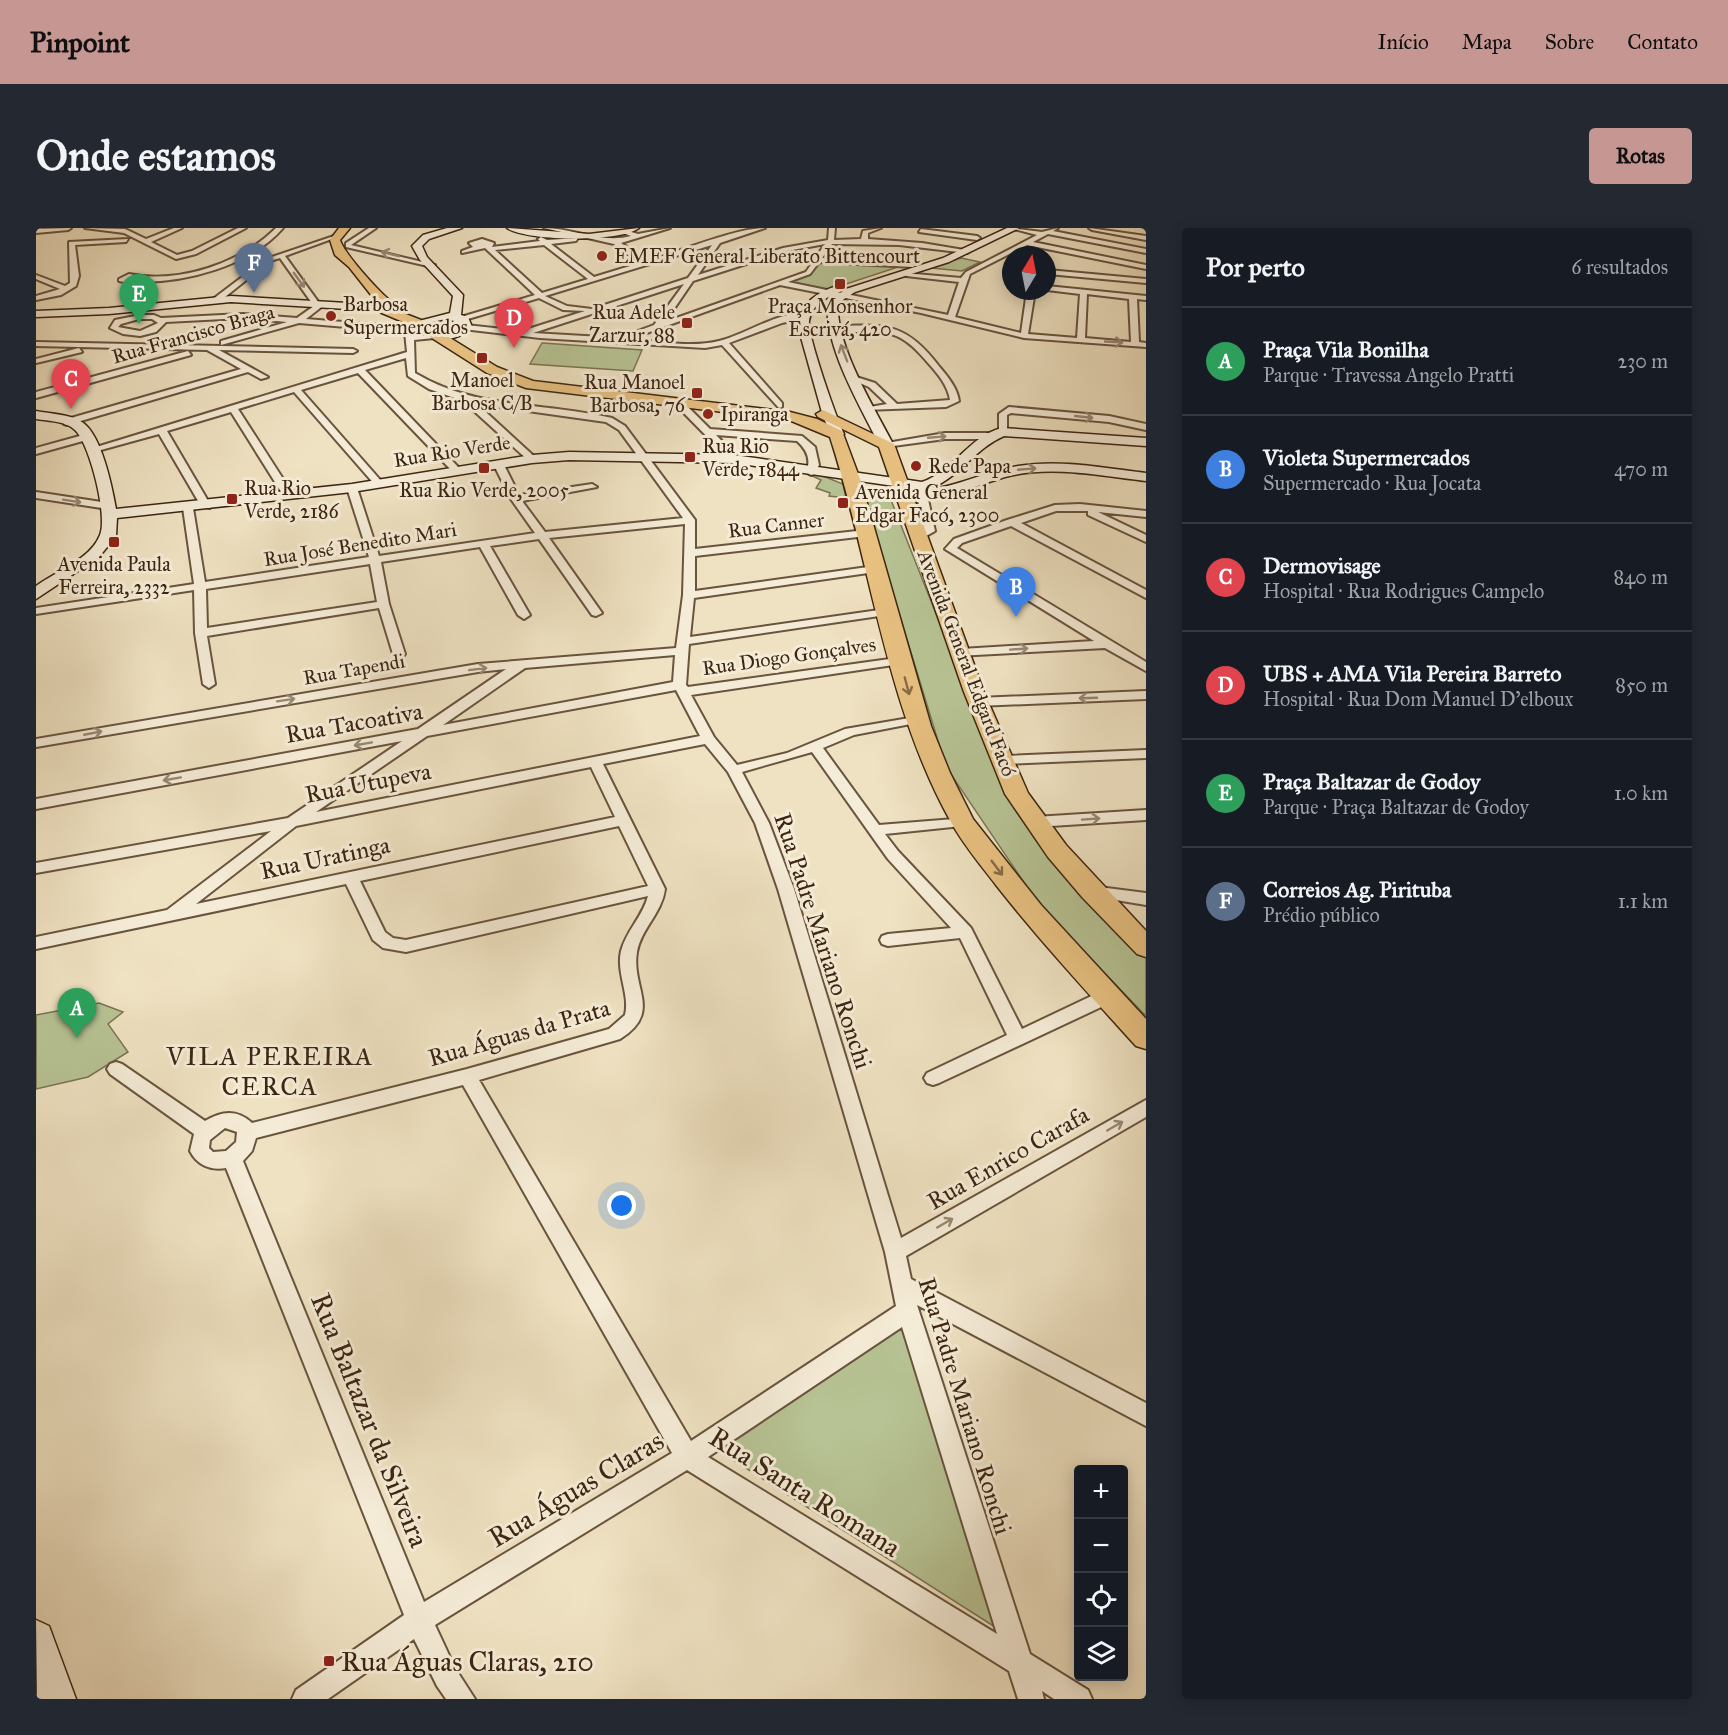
<!DOCTYPE html>
<html lang="pt">
<meta charset="utf-8">
<style>
body{margin:0;font-family:"IM FELL Great Primer",serif;background:#242831;color:#f1f3f6}
.controls{position:absolute;right:18px;bottom:18px;display:grid;overflow:hidden;border-radius:6px;box-shadow:0 3px 15px #0003}
.controls button{width:54px;height:54px;display:grid;place-items:center;padding:0;border:0;border-bottom:2px solid #363941;background:#171b24;color:#f1f3f6;font:30px sans-serif}
.compass{position:absolute;left:966px;top:18px;width:54px;height:54px;border-radius:50%;background:#171b24;box-shadow:0 3px 15px #0003;rotate:10deg}
.you{position:absolute;left:586px;top:978px;width:21px;height:21px;margin:-15px;border:4px solid #fff;border-radius:50%;background:#1a73e8;box-shadow:0 0 0 9px #1a73e833}
.badge{display:grid;place-items:center;width:39px;height:39px;border-radius:50%;background:#c59692;color:#fff;font-size:20px;font-weight:700}
.pin{position:absolute;translate:-50% -50px;filter:drop-shadow(0 2px 3px #0008)}
.pin::after{content:'';position:absolute;top:32px;width:21px;height:18px;background:inherit;clip-path:polygon(0 0,100% 0,50% 100%)}
.list{margin:0;padding:0;list-style:none}
h2{display:flex;justify-content:space-between;align-items:center;height:78px;margin:0;padding:0 24px;font-size:26px}
h2 small{font-size:20px;font-weight:400;color:#9ea1a6}
.list li{display:grid;grid-template-columns:39px 1fr auto;gap:18px;align-items:center;box-sizing:border-box;height:108px;padding:0 24px;border-top:2px solid #363941}
.list b{display:block;font-size:22px;white-space:nowrap}
.list p{margin:0;font-size:20px;white-space:nowrap;color:#9ea1a6}
.list em{font-size:20px;font-style:normal;color:#9ea1a6}
.icon{flex:none;width:33px;height:33px;fill:none;stroke:currentColor;stroke-width:2;stroke-linecap:round;stroke-linejoin:round}
.map{position:relative;flex:none;width:1110px;height:1471px;overflow:hidden;border-radius:6px}
header{display:flex;align-items:center;gap:36px;box-sizing:border-box;height:84px;padding:0 30px;background:#c59692;color:#111}
header strong{font-size:28px}
nav{display:flex;gap:33px;margin-inline-start:auto;font-size:21px}
.intro{display:flex;align-items:center;justify-content:space-between;box-sizing:border-box;height:144px;padding:0 36px}
h1{margin:0;font-size:42px}
.button{padding:15px 27px;border-radius:6px;background:#c59692;color:#111;font-size:21px;font-weight:700}
main{display:flex;gap:36px;padding:0 36px}
aside{flex:1;background:#171b24;border-radius:6px;box-shadow:0 3px 15px #0003}
.map>svg:first-child{display:block}
</style>
<header>
<strong>Pinpoint</strong>
<nav><a>Início</a><a>Mapa</a><a>Sobre</a><a>Contato</a></nav>
</header>
<div class="intro"><h1>Onde estamos</h1><a class="button">Rotas</a></div>
<main>
<div class="map">
<svg width="1110" height="1471" viewBox="0 0 1110 1471">
<rect width="100%" height="100%" fill="#efe2c2"/>
<filter id="stains"><feTurbulence type="fractalNoise" baseFrequency=".00333" numOctaves="4"/><feColorMatrix values="0 0 0 0 .2 0 0 0 0 .09 0 0 0 0 .02 0 0 0 .5 -.17"/></filter>
<radialGradient id="worn" r=".72"><stop offset=".6" stop-color="#630" stop-opacity="0"/><stop offset="1" stop-color="#630" stop-opacity=".3"/></radialGradient>
<path fill="#b7c394" stroke="#7a7453" stroke-width="1.5" d="M925,30L944,34L926,43L895,40Z
M787,33L868,37L789,63L748,55L773,45Z
M506,115H507L606,122L597,143L494,136Z
M770,245L782,246L807,256L810,270L793,268L794,265L780,260L785,252Z
M826,264L853,267L957,530L1045,663L1110,730V788L1004,678L910,539Z
M63,775L87,784L72,796L92,824L52,849L0,861V787Z
M869,1094L959,1399L683,1223Z"/>
<g fill="none" stroke-linecap="round" stroke-linejoin="round">
<g stroke="#69543e" stroke-width="4">
<path id="street" d="M35,0L32,2L0,5V1Z
M49,0L89,1L110,11L138,0H146L115,14L141,27L156,23L202,0H210L160,26L140,31L88,5Z
M240,0H247C214,38 149,55 100,54L106,87H118L125,90L207,86L261,90L278,78L244,30L234,33L184,73L177,71L230,31L304,6V8L249,28L283,75L288,77L270,91L369,99L378,93H384V97L376,101L378,108L405,107L409,109L378,112L379,145C440,182 509,174 576,190L589,198L659,292V321L830,302L835,305L830,308L659,328V363L839,338L845,341L839,344L658,370L654,409L850,381L856,384L850,387L653,416L650,457L652,459L868,429V435L864,436L655,467L678,509L701,537L751,525L809,501L885,488V494L818,507L787,520L843,597L931,590L933,593L931,596L926,598L849,606L862,623L935,700L986,801L1066,763H1078L1080,768L1078,773L903,855L897,857L891,855L888,850L891,845L971,807L924,710L852,718L846,716L844,712L846,708L852,706L915,700L852,631L776,524L706,544L733,595L758,661L865,1010L1110,872V889L870,1028L875,1051L1110,1175V1198L881,1077L994,1426L1052,1462L1056,1471H1018L1006,1463L1008,1471H982L973,1443L651,1242L399,1397L419,1440L439,1471H410L401,1458L378,1411L292,1471H256L260,1462L368,1387L190,940C175,943 161,937 154,923L158,906L74,846L71,841L74,836L80,834L86,836L169,893C186,883 201,881 216,895L431,841L573,801L589,787C594,766 580,745 585,723C590,703 607,688 612,668L370,724L347,720L337,712L310,656L0,721V709L131,682L235,603L0,645V635L252,590L366,513L0,581V571L382,501L470,441L442,444L0,519V511L442,436L640,420L647,367L649,296L513,310L566,385L560,388L556,387L503,311L454,318L494,387L488,391L482,387L444,319L345,334L353,376L369,426L367,429H359L357,426L343,380L171,408L179,456L173,460L167,456L159,405L158,362L0,386V380L158,356L147,280L152,277L157,280L169,354L333,329L311,260L316,257L321,260L343,328L499,305L475,271L458,237L463,234L468,237L483,267L556,256L561,259L486,273L509,304L647,290L583,202L570,194L441,176L501,231L493,233L427,173L393,161L372,148L370,130L329,142L424,241V245H418L322,145L265,162L346,254V258H340L258,164L202,181L258,268L257,270H249L195,184L131,203L175,278L174,280L165,278L123,206L54,225V221L371,124L369,104L263,95L185,117V113L251,94L207,90L130,94L120,104L104,108L87,106L74,100L79,92L99,88L93,55L83,53V51L93,46C142,56 204,36 240,0ZM103,91H116L122,95L104,103L82,99L85,96ZM334,336L341,374L171,400L170,361ZM639,427L637,454L407,497L489,440ZM640,462L664,508L280,584L391,508ZM669,516L692,544L719,595L742,661L849,1024L860,1078L655,1213L443,852L584,811C627,784 595,761 601,724C605,701 626,685 629,661L567,536ZM555,539L579,589L160,676L260,598ZM583,598L612,658L370,712L357,710L349,704L324,653ZM427,857L636,1225L388,1374L207,933L216,923L220,910ZM189,900L201,904L200,914L190,923L177,924L173,920L174,912ZM866,1099L961,1406L672,1229Z
M333,0H340L315,17L399,37L396,39L310,19V15Z
M508,0C537,0 566,16 595,8L587,5L589,2L602,6L634,0L585,15L611,33C642,24 700,0 729,0L684,15L662,47L747,20L792,12L793,0H799L798,12L825,11L827,3L845,0L832,5V11L886,15L934,23L931,25L863,17L796,16L786,30L880,37L877,39L783,34L774,46L752,54L912,87L923,54L870,48L868,45L925,50L930,44L1001,7L974,0L1006,4L1022,0L1017,3L1110,21V25L1012,6L997,14L1110,37V41L991,17L934,46L919,89L985,105L991,63H999L992,106L1041,110L1044,66L1011,62V58L1110,68V72L1101,71L1103,114L1110,115V119L988,110L885,85L744,57L594,111C622,113 655,120 683,113C712,106 741,83 772,85V89L746,95L693,115L746,175V179L743,180L686,117L669,120L504,110L427,101L430,97L486,103L549,83L527,82L503,70L425,93V89L499,67L449,20L426,25V23L437,19L433,15L446,11L458,15L456,19L504,13L502,11L505,9L511,12L542,10L540,13L515,16L558,49L604,35L578,16ZM789,16L770,44L629,94L657,53L751,23ZM508,17L552,51L506,65L459,22ZM676,17L652,50L556,81L531,78L509,68ZM648,56L618,97L583,110L497,105ZM1051,66L1093,71L1095,114L1049,110Z
M1053,0L1110,8V12L1056,2Z
M885,1L941,8L944,10L941,12L883,4Z
M92,11L90,14L39,17L43,48L40,58L25,67L0,72V68L24,61L0,51V47L29,58L34,55L33,14Z
M1012,42L1110,51V55L1012,46Z
M799,98C850,97 869,94 902,137C911,148 921,159 923,173L910,179L829,182L828,180L851,176L833,159L814,151V147L839,155L861,176L914,172C912,158 902,146 893,136C856,91 845,109 796,102Z
M0,114L317,121L321,123L317,125L183,122L232,149L225,151L212,144L31,197L28,196V192L205,141L171,122L0,118Z
M43,120L46,124L0,135V131Z
M152,123L155,127L0,170V164Z
M640,173H646L674,201L766,208L779,219L783,237L778,246L775,247L770,244C776,231 770,221 761,213L680,207L703,231L695,233L640,177Z
M973,179L1073,188L1110,196V202L1073,194L975,185L971,187V204L963,206V186Z
M909,205H953L958,208L953,211H909L850,219L845,216Z
M51,206L54,207V211L0,226V220Z
M0,264L72,275L77,278L72,281L0,270Z
M886,264L891,267L899,303L883,312L878,309L888,302L881,267Z
M1044,276L1110,283V289L1062,284L1110,307V314L1052,287V283H1020L985,295L1110,362V370L975,298L926,315L921,320L1110,434V443L1069,420L921,428V422L925,421L1058,413L909,321L918,311L971,292L1019,277Z
M1110,463V471L942,478L936,474L942,470Z
M1110,522V530L968,536L961,532L968,528Z
M1110,582V592L999,599L992,594L999,589Z
M1055,658L1110,665V677L1050,667L1047,663L1050,659Z"/>
</g>
<g stroke="#3c2512" stroke-width="3">
<path id="secondary" d="M411,0H426L393,11L386,18L391,29L427,67L425,87L432,89L436,99C427,108 414,113 401,111V107L416,103L424,98L423,94L409,91L381,98L375,95L414,85L417,68L384,32L376,18L387,7Z
M471,0L553,6L603,0C583,15 490,13 471,0Z
M971,0H983L913,34L819,64L802,75C799,117 838,179 857,216L855,219H845L843,216C824,178 787,116 792,74L807,63C793,67 775,77 773,93C771,107 800,189 808,206L801,210L796,209L787,188L761,95C767,73 784,62 805,57L810,61L907,30Z
M195,68L345,77L350,80L345,83L195,74L73,86L0,89V83L73,80Z
M0,183C15,186 33,186 46,194C66,207 76,259 80,281L316,256L496,227L533,224L698,227L886,254C918,243 933,208 966,200L1110,210V218L968,208C937,221 922,253 889,262C921,259 950,243 982,238C1024,231 1068,240 1110,245V253C1064,248 1015,237 969,249C951,254 885,281 873,267L875,264L886,262L698,235L533,232L496,235L316,264L81,290L80,308L63,329L0,371V358C19,344 55,331 64,307C72,289 54,216 39,202C30,193 12,193 0,191Z
M0,1392L13,1398L40,1471H1Z"/>
</g>
<g stroke="#3c2512" stroke-width="3">
<path id="primary" d="M303,0H314L304,12C309,27 347,69 361,78L362,83L385,92L461,139L497,153L754,184L781,191L806,203L825,254L895,498L914,545L937,591L1005,677L1110,791V821L1100,818C1052,765 1004,713 960,657C944,636 927,616 915,594C849,476 835,336 794,209L753,192L490,160L451,145L377,98L341,83L339,80L343,77L313,39L299,27L294,12Z
M787,182L858,216L948,464L992,565L1030,617L1110,703V729L1101,726L1046,669L1012,629L969,566L928,464L843,219L782,189L780,186Z"/>
</g>
<use href="#street" fill="#f5ecd7" fill-rule="evenodd"/>
<use href="#secondary" fill="#f5ecd7" fill-rule="evenodd"/>
<use href="#primary" fill="#e8c181" fill-rule="evenodd"/>
</g>
<defs><path id="oneway-shaft" d="M-6 0H5M1.5-3L5.5 0L1.5 3" fill="none" stroke-width="1.6" stroke-linecap="round" stroke-linejoin="round" transform="scale(1.5)"/></defs>
<g stroke="#988874">
<use href="#oneway-shaft" transform="translate(354 26) rotate(-166)"/>
<use href="#oneway-shaft" transform="translate(263 52) rotate(54)"/>
<use href="#oneway-shaft" transform="translate(1078 114) rotate(3)"/>
<use href="#oneway-shaft" transform="translate(808 125) rotate(-111)"/>
<use href="#oneway-shaft" transform="translate(1048 189) rotate(6)"/>
<use href="#oneway-shaft" transform="translate(901 209) rotate(-5)"/>
<use href="#oneway-shaft" transform="translate(991 241) rotate(-5)"/>
<use href="#oneway-shaft" transform="translate(36 273) rotate(9)"/>
<use href="#oneway-shaft" transform="translate(983 421) rotate(-4)"/>
<use href="#oneway-shaft" transform="translate(442 441) rotate(-7)"/>
<use href="#oneway-shaft" transform="translate(1052 470) rotate(178)"/>
<use href="#oneway-shaft" transform="translate(250 472) rotate(-9)"/>
<use href="#oneway-shaft" transform="translate(57 505) rotate(-11)"/>
<use href="#oneway-shaft" transform="translate(327 516) rotate(170)"/>
<use href="#oneway-shaft" transform="translate(136 551) rotate(170)"/>
<use href="#oneway-shaft" transform="translate(1055 591) rotate(-4)"/>
<use href="#oneway-shaft" transform="translate(1079 898) rotate(-30)"/>
<use href="#oneway-shaft" transform="translate(909 995) rotate(-30)"/>
</g>
<g stroke="#896b44">
<use href="#oneway-shaft" transform="translate(871 458) rotate(75)"/>
<use href="#oneway-shaft" transform="translate(961 640) rotate(53)"/>
</g>
<g fill="#8f2418" stroke="#f5ecd7" stroke-width="2">
<circle cx="566" cy="28" r="6"/>
<rect x="798" y="50" width="12" height="12" rx="3"/>
<circle cx="295" cy="88" r="6"/>
<rect x="645" y="89" width="12" height="12" rx="3"/>
<rect x="440" y="124" width="12" height="12" rx="3"/>
<rect x="655" y="159" width="12" height="12" rx="3"/>
<circle cx="672" cy="186" r="6"/>
<rect x="648" y="223" width="12" height="12" rx="3"/>
<circle cx="880" cy="238" r="6"/>
<rect x="442" y="234" width="12" height="12" rx="3"/>
<rect x="190" y="265" width="12" height="12" rx="3"/>
<rect x="801" y="269" width="12" height="12" rx="3"/>
<rect x="72" y="308" width="12" height="12" rx="3"/>
<rect x="287" y="1427" width="12" height="12" rx="3"/>
</g>
<g text-anchor="middle" dominant-baseline="central" stroke-width="6" stroke-linejoin="round" paint-order="stroke">
<g font-size="20" fill="#3c2512" stroke="#f5ecd7" text-anchor="start">
<text x="578" y="28">EMEF General Liberato Bittencourt</text>
<text x="307" y="76">Barbosa<tspan x="307" dy="23">Supermercados</tspan></text>
<text x="804" y="78" text-anchor="middle">Praça Monsenhor<tspan x="804" dy="23">Escrivá, 420</tspan></text>
<text x="639" y="84" text-anchor="end">Rua Adele<tspan x="639" dy="23">Zarzur, 88</tspan></text>
<text x="446" y="152" text-anchor="middle">Manoel<tspan x="446" dy="23">Barbosa C/B</tspan></text>
<text x="649" y="154" text-anchor="end">Rua Manoel<tspan x="649" dy="23">Barbosa, 76</tspan></text>
<text x="684" y="186">Ipiranga</text>
<text x="666" y="218">Rua Rio<tspan x="666" dy="23">Verde, 1844</tspan></text>
<text x="892" y="238">Rede Papa</text>
<text x="208" y="260">Rua Rio<tspan x="208" dy="23">Verde, 2186</tspan></text>
<text x="448" y="262" text-anchor="middle">Rua Rio Verde, 2005</text>
<text x="819" y="264">Avenida General<tspan x="819" dy="23">Edgar Facó, 2300</tspan></text>
<text x="78" y="336" text-anchor="middle">Avenida Paula<tspan x="78" dy="23">Ferreira, 2332</tspan></text>
</g>
<g font-size="20" fill="#3c2512" stroke="#f5ecd7">
<text transform="translate(157 106) rotate(-16)">Rua Francisco Braga</text>
<text transform="translate(416 223) rotate(-9)">Rua Rio Verde</text>
<text transform="translate(740 297) rotate(-7)">Rua Canner</text>
<text transform="translate(324 316) rotate(-9)">Rua José Benedito Mari</text>
<text transform="translate(753 428) rotate(-8)">Rua Diogo Gonçalves</text>
<text transform="translate(931 435) rotate(69)">Avenida General Edgard Facó</text>
<text transform="translate(318 441) rotate(-10)">Rua Tapendi</text>
</g>
<g font-size="24" fill="#3c2512" stroke="#f5ecd7">
<text transform="translate(318 495) rotate(-10)">Rua Tacoativa</text>
<text transform="translate(332 555) rotate(-11)">Rua Utupeva</text>
<text transform="translate(289 630) rotate(-12)">Rua Uratinga</text>
<text transform="translate(787 713) rotate(72)">Rua Padre Mariano Ronchi</text>
<text transform="translate(483 805) rotate(-16)">Rua Águas da Prata</text>
<text transform="translate(972 930) rotate(-30)">Rua Enrico Carafa</text>
<text transform="translate(929 1178) rotate(73)">Rua Padre Mariano Ronchi</text>
</g>
<g font-size="26" letter-spacing="1.5" fill="#3c2512" stroke="#f5ecd7">
<text x="234" y="828">VILA PEREIRA<tspan x="234" dy="30">CERCA</tspan></text>
</g>
<g font-size="28" fill="#3c2512" stroke="#f5ecd7">
<text transform="translate(334 1192) rotate(68)">Rua Baltazar da Silveira</text>
<text transform="translate(540 1261) rotate(-31)">Rua Águas Claras</text>
<text transform="translate(769 1264) rotate(32)">Rua Santa Romana</text>
</g>
<g font-size="28" fill="#3c2512" stroke="#f5ecd7" text-anchor="start">
<text x="305" y="1433">Rua Águas Claras, 210</text>
</g>
</g>
<rect width="100%" height="100%" filter="url(#stains)"/>
<rect width="100%" height="100%" fill="url(#worn)"/>
</svg>
<div class="controls">
<button>+</button>
<button>−</button>
<button><svg class="icon" aria-label="locate" viewBox="0 0 24 24"><circle cx="12" cy="12" r="6"/><path d="M12 2v4M12 18v4M2 12h4M18 12h4"/></svg></button>
<button><svg class="icon" aria-label="layers" viewBox="0 0 24 24"><path d="M12 4l9 5-9 5-9-5zM3 14l9 5 9-5"/></svg></button>
</div>
<svg class="compass" viewBox="-18 -18 36 36"><path d="M0-13l5 13h-10z" fill="#e53935"/><path d="M0 13l5-13h-10z" fill="#9ea1a6"/></svg>
<div class="you"></div>
<div class="pin badge" style="left:41px;top:810px;background:#2e9e5b">A</div>
<div class="pin badge" style="left:980px;top:389px;background:#3f7fe0">B</div>
<div class="pin badge" style="left:35px;top:181px;background:#e0444e">C</div>
<div class="pin badge" style="left:478px;top:120px;background:#e0444e">D</div>
<div class="pin badge" style="left:103px;top:96px;background:#2e9e5b">E</div>
<div class="pin badge" style="left:218px;top:65px;background:#5c6f8a">F</div>
</div>
<aside>
<h2>Por perto<small>6 resultados</small></h2>
<ul class="list">
<li><span class="badge" style="background:#2e9e5b">A</span><div><b>Praça Vila Bonilha</b><p>Parque · Travessa Angelo Pratti</p></div><em>230 m</em></li>
<li><span class="badge" style="background:#3f7fe0">B</span><div><b>Violeta Supermercados</b><p>Supermercado · Rua Jocata</p></div><em>470 m</em></li>
<li><span class="badge" style="background:#e0444e">C</span><div><b>Dermovisage</b><p>Hospital · Rua Rodrigues Campelo</p></div><em>840 m</em></li>
<li><span class="badge" style="background:#e0444e">D</span><div><b>UBS + AMA Vila Pereira Barreto</b><p>Hospital · Rua Dom Manuel D'elboux</p></div><em>850 m</em></li>
<li><span class="badge" style="background:#2e9e5b">E</span><div><b>Praça Baltazar de Godoy</b><p>Parque · Praça Baltazar de Godoy</p></div><em>1.0 km</em></li>
<li><span class="badge" style="background:#5c6f8a">F</span><div><b>Correios Ag. Pirituba</b><p>Prédio público</p></div><em>1.1 km</em></li>
</ul>
</aside>
</main>
